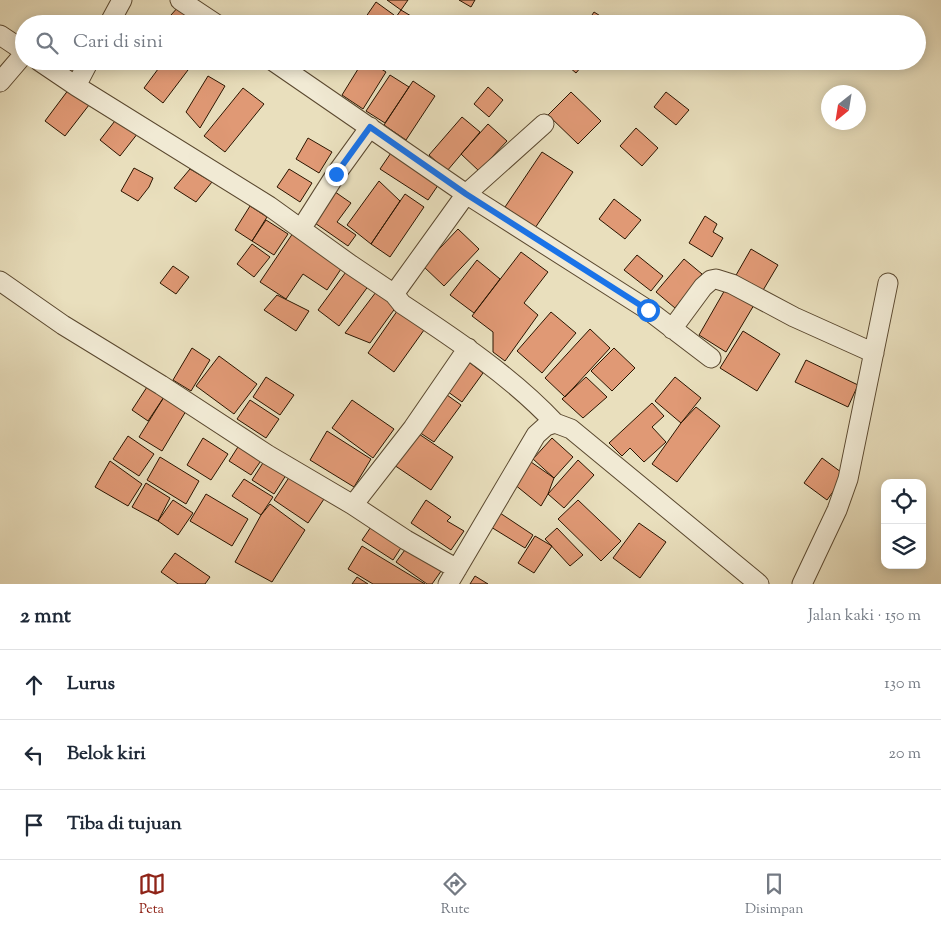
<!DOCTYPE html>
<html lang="id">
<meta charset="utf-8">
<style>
body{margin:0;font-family:"Sorts Mill Goudy",serif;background:#f2f2f3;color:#1f2937}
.controls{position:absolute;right:15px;bottom:15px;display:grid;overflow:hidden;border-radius:10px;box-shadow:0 2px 12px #0003}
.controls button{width:45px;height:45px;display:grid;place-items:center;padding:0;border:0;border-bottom:1px solid #e0e1e3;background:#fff;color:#1f2937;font:25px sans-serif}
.compass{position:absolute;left:821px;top:85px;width:45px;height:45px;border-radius:50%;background:#fff;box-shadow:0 2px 12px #0003;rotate:210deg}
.stop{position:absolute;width:15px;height:15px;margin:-11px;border:4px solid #1a73e8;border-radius:50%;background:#fff}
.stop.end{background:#1a73e8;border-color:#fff;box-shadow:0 1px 5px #0008}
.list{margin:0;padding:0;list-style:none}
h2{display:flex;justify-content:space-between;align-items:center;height:65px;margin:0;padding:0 20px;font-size:21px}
h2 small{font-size:16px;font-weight:400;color:#747a83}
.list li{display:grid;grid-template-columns:32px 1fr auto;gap:15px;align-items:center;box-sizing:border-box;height:70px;padding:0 20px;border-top:1px solid #e0e1e3}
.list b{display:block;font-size:19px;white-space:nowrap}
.list em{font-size:16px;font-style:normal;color:#747a83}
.icon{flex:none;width:28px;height:28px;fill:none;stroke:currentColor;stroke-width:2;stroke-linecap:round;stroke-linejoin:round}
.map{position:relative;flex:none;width:941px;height:584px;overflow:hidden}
.search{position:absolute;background:#fff;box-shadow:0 2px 12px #0003;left:15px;right:15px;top:15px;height:55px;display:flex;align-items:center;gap:12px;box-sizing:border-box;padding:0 18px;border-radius:28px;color:#747a83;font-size:19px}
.sheet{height:275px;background:#fff}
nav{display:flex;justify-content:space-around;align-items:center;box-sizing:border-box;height:70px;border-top:1px solid #e0e1e3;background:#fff;font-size:14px;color:#747a83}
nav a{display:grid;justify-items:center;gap:2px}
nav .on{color:#8f2418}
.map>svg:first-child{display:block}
</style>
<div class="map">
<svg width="941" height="584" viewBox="0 0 941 584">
<rect width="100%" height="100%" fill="#e9dfbd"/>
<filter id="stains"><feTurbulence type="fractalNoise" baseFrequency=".004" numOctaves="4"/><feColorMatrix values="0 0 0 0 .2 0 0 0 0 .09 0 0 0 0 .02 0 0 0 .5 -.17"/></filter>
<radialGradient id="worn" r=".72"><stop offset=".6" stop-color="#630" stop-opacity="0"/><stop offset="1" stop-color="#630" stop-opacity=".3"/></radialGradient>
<path fill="#e09975" stroke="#2b1500" d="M387,0H408L401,10Z
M459,0H475L471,7Z
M376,2L394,15L388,24H361Z
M179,6L193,17L189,24H163Z
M401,10L421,22L420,24H391Z
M594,12L613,24H586Z
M164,61H177L188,70L163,103L144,88Z
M363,61H369L386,72L363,109L342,95Z
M562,61H586L576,73Z
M390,75L409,87L385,123L366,111Z
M208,76L225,86L200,128L186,112Z
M413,81L435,96L406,140L384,125Z
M488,87L503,100L489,117L474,104Z
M243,88L264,104L225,152L204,136Z
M69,89L89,105L65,136L45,121Z
M571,92L601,121L578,144L548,115Z
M666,92L689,110L676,125L654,107Z
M118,117L138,133L120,156L100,140Z
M462,117L480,132L447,171L429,155Z
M488,124L507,141L479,171L461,154Z
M636,128L658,148L642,166L620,146Z
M308,138L332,152L319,173L296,159Z
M395,147L443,178L428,200L380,169Z
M542,152L573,172L535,228L505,207Z
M134,168L153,178L149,187L138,201L121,191Z
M190,169L212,182L196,202L174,188Z
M289,169L312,183L300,202L277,187Z
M379,181L400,201L371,244L347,225Z
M328,187L351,203L337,222L356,235L348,246L312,221Z
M405,194L424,207L390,257L371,244Z
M614,199L641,220L625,239L599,219Z
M250,206L267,217L252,241L235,230Z
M705,216L717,224L713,232L723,238L712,257L689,243Z
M266,220L288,234L274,255L252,241Z
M458,229L479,249L444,286L423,266Z
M293,233L343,266L327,290L303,274L286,299L260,282Z
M252,244L270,257L254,277L237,264Z
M751,249L778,265L762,292L735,277Z
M521,252L548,272L524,303L538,315L505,361L493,352V332L472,316Z
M637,255L663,276L651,291L624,270Z
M684,259L702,274L675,308L656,292Z
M477,260L500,279L474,313L450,295Z
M351,265L372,281L339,326L318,310Z
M173,266L189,277L176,294L160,283Z
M726,288L754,305L726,352L699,335Z
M376,292L396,307L370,343L345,333Z
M277,295L309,311L296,331L264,310Z
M402,304L429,323L394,372L368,353Z
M551,312L576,333L542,373L517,351Z
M590,329L610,348L565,397L545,378Z
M743,331L780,354L757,391L720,368Z
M192,348L210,360L191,391L173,380Z
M614,348L635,368L612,391L591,371Z
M219,356L257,384L234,414L196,386Z
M465,359L483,373L462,402L444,389Z
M806,360L858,385L848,407L795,382Z
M266,377L294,395L280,415L253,397Z
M586,377L607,397L583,418L562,399Z
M675,377L701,398L681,423L655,401Z
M147,387L164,397L148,421L132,410Z
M440,390L461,405L434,442L413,428Z
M164,397L186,411L162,451L139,437Z
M250,400L279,419L266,438L237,419Z
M352,400L394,429L373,458L332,428Z
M652,403L664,416L652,427L666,442L644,462L630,448L622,456L609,443Z
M696,407L720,426L677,482L652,464L681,423Z
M327,431L371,459L354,487L310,460Z
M416,432L453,457L431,490L394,465Z
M128,436L154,454L139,476L113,459Z
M203,438L228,454L211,480L187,465Z
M552,438L573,457L554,478L533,459Z
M243,439L265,455L251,475L229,461Z
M268,455L290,469L274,494L252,480Z
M160,457L199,481L186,504L147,480Z
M822,458L845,475L827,500L804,483Z
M578,460L594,475L564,508L548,494Z
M110,461L142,484L128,506L95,487Z
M531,462L554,478L548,494L541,506L514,484Z
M294,470L328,493L308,523L274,500Z
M244,479L273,497L261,515L232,496Z
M146,483L170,498L158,521L132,507Z
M206,494L248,519L232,546L190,521Z
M173,500L193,513L178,535L158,521Z
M426,500L451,517L447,521L464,531L451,550L411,523Z
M578,500L621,541L601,561L558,519Z
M270,504L305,530L272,582L235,562L261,515Z
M500,513L533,535L525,548L491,527Z
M375,521L406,540L393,560L362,540Z
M639,523L666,542L640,578L613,558Z
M557,528L583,555L570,566L545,539Z
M535,536L552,546L534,573L518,563Z
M410,543L444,567L432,584H427L396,562Z
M362,546L425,584H373L348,569Z
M175,553L210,577L205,584H178L161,572Z
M475,576L488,584H470Z
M357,577L368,584H352Z"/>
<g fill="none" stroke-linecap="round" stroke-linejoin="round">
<g stroke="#5a482f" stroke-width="21">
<path id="minor" d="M180,0L216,24
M109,24L122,0
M0,35L24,51
M39,61L76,86
M89,61L76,86L269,206L351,265L394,294L402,304C455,339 512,377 555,423
M273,61L466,194L648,310L711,358
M0,82L24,54
M301,229L336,174L370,127
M0,281L63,325L161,385L268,455L353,505L406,540L457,569
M394,294L466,194L544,124
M672,329L703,287L711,280L716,279L732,284L794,317L874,353
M353,505L413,428L468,348
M448,584L536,435L546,426L555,423L571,429L759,584
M802,584L837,510L848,479L888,283"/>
</g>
<use href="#minor" stroke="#f1ead4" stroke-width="19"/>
</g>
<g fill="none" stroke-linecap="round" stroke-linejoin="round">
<path stroke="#1a73e8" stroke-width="6" d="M336,174L370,127L466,194L648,310"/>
</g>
<rect width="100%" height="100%" filter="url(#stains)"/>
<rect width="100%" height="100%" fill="url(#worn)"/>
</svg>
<div class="controls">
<button><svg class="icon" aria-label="locate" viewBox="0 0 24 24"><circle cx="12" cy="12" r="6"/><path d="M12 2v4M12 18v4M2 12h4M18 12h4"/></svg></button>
<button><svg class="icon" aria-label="layers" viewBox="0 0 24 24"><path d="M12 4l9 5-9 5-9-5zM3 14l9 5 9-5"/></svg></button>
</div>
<svg class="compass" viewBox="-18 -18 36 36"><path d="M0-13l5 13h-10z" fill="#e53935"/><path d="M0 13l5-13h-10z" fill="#747a83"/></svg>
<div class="stop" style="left:648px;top:310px"></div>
<div class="stop end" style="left:336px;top:174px"></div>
<div class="search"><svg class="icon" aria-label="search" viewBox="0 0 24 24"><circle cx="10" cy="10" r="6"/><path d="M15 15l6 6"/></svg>Cari di sini</div>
</div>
<section class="sheet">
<h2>2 mnt<small>Jalan kaki · 150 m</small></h2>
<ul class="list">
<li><svg class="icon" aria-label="ahead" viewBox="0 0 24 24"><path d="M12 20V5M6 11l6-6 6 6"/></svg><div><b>Lurus</b></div><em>130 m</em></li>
<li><svg class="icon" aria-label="left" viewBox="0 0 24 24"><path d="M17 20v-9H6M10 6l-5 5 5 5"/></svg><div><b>Belok kiri</b></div><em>20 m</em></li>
<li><svg class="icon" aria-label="arrive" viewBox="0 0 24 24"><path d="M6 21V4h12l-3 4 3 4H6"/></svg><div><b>Tiba di tujuan</b></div></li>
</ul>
</section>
<nav>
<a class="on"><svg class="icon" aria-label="map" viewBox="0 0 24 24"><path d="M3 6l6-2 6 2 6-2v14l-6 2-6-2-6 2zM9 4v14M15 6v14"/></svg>Peta</a>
<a><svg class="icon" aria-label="directions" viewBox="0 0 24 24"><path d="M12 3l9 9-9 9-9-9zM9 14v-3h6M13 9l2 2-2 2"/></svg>Rute</a>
<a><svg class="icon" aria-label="saved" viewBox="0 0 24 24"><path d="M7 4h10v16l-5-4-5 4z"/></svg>Disimpan</a>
</nav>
